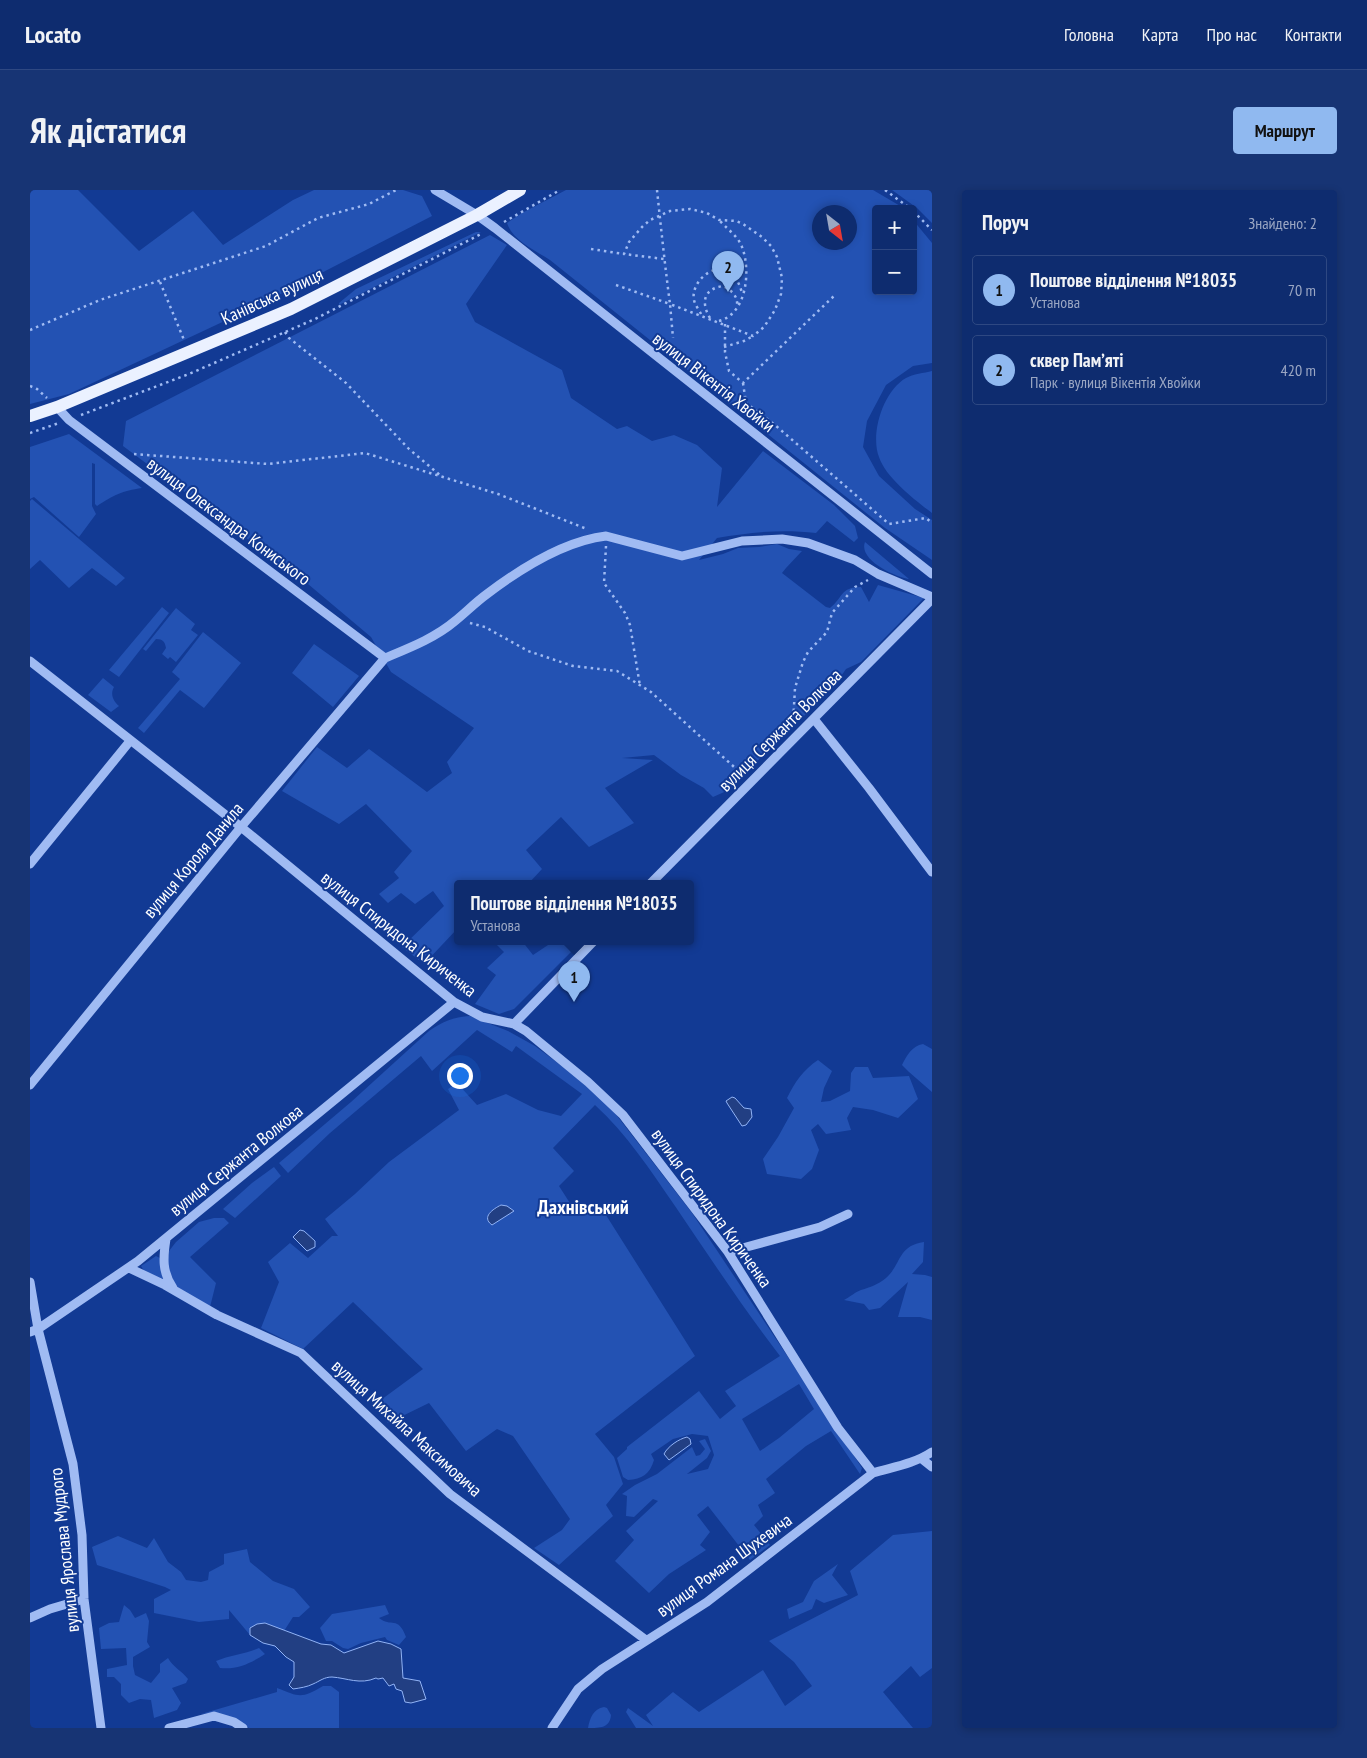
<!DOCTYPE html>
<html lang="uk">
<meta charset="utf-8">
<style>
body{margin:0;font-family:"PT Sans Narrow",sans-serif;background:#173474;color:#f1f3f6}
.controls{position:absolute;right:15px;top:15px;display:grid;overflow:hidden;border-radius:5px;box-shadow:0 2px 8px #0003}
.controls button{width:45px;height:45px;display:grid;place-items:center;padding:0;border:0;border-bottom:1px solid #2e4882;background:#0e2c6f;color:#f1f3f6;font:25px sans-serif}
.compass{position:absolute;left:782px;top:15px;width:45px;height:45px;border-radius:50%;background:#0e2c6f;box-shadow:0 2px 8px #0003;rotate:149deg}
.you{position:absolute;left:429px;top:885px;width:18px;height:18px;margin:-12px;border:4px solid #fff;border-radius:50%;background:#1a73e8;box-shadow:0 0 0 8px #1a73e833}
.badge{display:grid;place-items:center;width:32px;height:32px;border-radius:50%;background:#90b9f0;color:#111;font-size:16px;font-weight:700}
.pin{position:absolute;translate:-50% -41px;filter:drop-shadow(0 1px 2px #0008)}
.pin::after{content:'';position:absolute;top:26px;width:18px;height:15px;background:inherit;clip-path:polygon(0 0,100% 0,50% 100%)}
.popup{position:absolute;left:424px;top:690px;width:240px;height:65px;box-sizing:border-box;display:grid;place-content:center;border-radius:5px;background:#0e2c6f;filter:drop-shadow(0 1px 4px #0005);font-size:16px;white-space:nowrap;color:#9ba7c3}
.popup b{font-size:19px;color:#f1f3f6}
.popup::after{content:'';position:absolute;left:50%;top:100%;margin-left:-10px;border:10px solid transparent;border-top-color:#0e2c6f}
.list{margin:0;padding:0;list-style:none}
h2{display:flex;justify-content:space-between;align-items:center;height:65px;margin:0;padding:0 20px;font-size:21px}
h2 small{font-size:16px;font-weight:400;color:#9ba7c3}
.list li{display:grid;grid-template-columns:32px 1fr auto;gap:15px;align-items:center;box-sizing:border-box;height:70px;margin:0 10px 10px;padding:0 10px;border:1px solid #2e4882;border-radius:5px}
.list b{display:block;font-size:19px;white-space:nowrap}
.list p{margin:0;font-size:16px;white-space:nowrap;color:#9ba7c3}
.list em{font-size:16px;font-style:normal;color:#9ba7c3}
.map{position:relative;flex:none;width:902px;height:1538px;overflow:hidden;border-radius:5px}
header{display:flex;align-items:center;gap:30px;box-sizing:border-box;height:70px;padding:0 25px;background:#0e2c6f;border-bottom:1px solid #2e4882}
header strong{font-size:24px}
nav{display:flex;gap:28px;margin-inline-start:auto;font-size:18px}
.intro{display:flex;align-items:center;justify-content:space-between;box-sizing:border-box;height:120px;padding:0 30px}
h1{margin:0;font-size:35px}
.button{padding:12px 22px;border-radius:5px;background:#90b9f0;color:#111;font-size:18px;font-weight:700}
main{display:flex;gap:30px;padding:0 30px}
aside{flex:1;background:#0e2c6f;border-radius:5px;box-shadow:0 2px 8px #0003}
.map>svg:first-child{display:block}
</style>
<header>
<strong>Locato</strong>
<nav><a>Головна</a><a>Карта</a><a>Про нас</a><a>Контакти</a></nav>
</header>
<div class="intro"><h1>Як дістатися</h1><a class="button">Маршрут</a></div>
<main>
<div class="map">
<svg width="902" height="1538" viewBox="0 0 902 1538">
<rect width="100%" height="100%" fill="#123a94"/>
<path fill="#2352b3" fill-rule="evenodd" d="M0,0H48L109,61L163,21L193,55L263,10L284,0H373L392,6L402,26L237,111L39,204L0,214Z
M536,0H843L872,17L874,19H846V101H883V30L902,53V173L883,176L856,195L837,231L833,257L849,286L885,319L902,330V370L855,338L520,70C506,61 482,50 477,33L492,23ZM789,22H819V52H789Z
M862,0H902V33L887,18Z
M446,42H451L309,115V113L326,99Z
M460,45L477,55L436,114L445,132L532,180L541,208L587,239L597,236L622,251L644,245L667,255L692,278L687,317L733,261L804,315L825,336L828,348L824,352L797,331L786,343C752,339 721,342 687,348L669,370L693,364L708,358L729,357L747,354L759,359L772,361L756,378L752,383L796,417L800,418C813,408 810,397 831,397L839,412L848,395L894,408L831,472L816,479L807,492L775,525L753,544L701,599L683,607L674,598L651,585L624,565L592,568L623,570L575,598L604,633L559,657L531,627L496,660L512,679L499,693H428V738L394,774L372,757L414,716L403,701L385,714L371,703L358,713L349,704L369,688L364,682L382,661L336,614L309,634L252,601L287,557L317,578L339,559L397,602L422,583L417,572L444,538L361,482L341,447L278,394L93,256L96,231Z
M902,181V323C885,310 856,288 849,267C840,244 853,201 876,188C883,184 894,183 902,181Z
M39,244L112,298C92,301 84,305 67,316L65,314V274L62,273V316L66,324L49,347L4,307L0,309V257Z
M2,309L95,388L86,396L62,378L39,398L10,370L0,379V311Z
M835,352L879,389C865,387 828,370 835,352Z
M132,417L139,423L89,487L79,480Z
M146,418L165,434L161,440L168,445L146,472L140,467L138,469L132,464L136,458C135,452 133,449 126,449L116,461L113,459Z
M173,442L211,473L174,518L150,500L114,543L108,538L150,489L142,482Z
M284,454L329,486L303,517L262,483Z
M73,488L84,497C80,504 83,511 89,516L81,522L58,505Z
M465,751H492L503,765L524,751H533L541,762L484,819L469,824L445,814L466,785L457,778L474,762L464,752Z
M440,826L478,841L505,856L552,891L581,918L662,1023L832,1278L830,1284L801,1241L776,1256L736,1289L745,1303L728,1315L733,1326L724,1335L740,1355L720,1370L678,1316L667,1325L680,1342L670,1355L676,1360L639,1384L619,1403L585,1371L604,1350L596,1341L628,1311L623,1309L604,1327L596,1326L597,1306L592,1304L605,1295L627,1284L662,1257L666,1266L670,1265L675,1259L669,1251L675,1249L681,1261L677,1268L657,1284L678,1279L684,1265L678,1246L662,1244L643,1249L621,1264L624,1270C620,1284 612,1289 598,1290L593,1287L587,1268L597,1259V1257L669,1201L690,1229L706,1216L695,1201L750,1166C713,1118 679,1066 645,1016C620,980 597,944 565,915L523,958L544,981L529,996L545,1021L569,1014L665,1166L565,1244L584,1267L593,1294L576,1315L583,1326L529,1375L504,1358L532,1340L540,1329L483,1246L467,1239L436,1261L399,1213L358,1233L344,1215L393,1179L323,1112L273,1159L231,1138L249,1092L238,1072L260,1053L278,1068L302,1046H308L295,1029L325,1004L359,972L429,920L418,899L427,893L447,915L476,904L508,920L531,926L552,904L486,856L482,862L447,840L402,881L391,866L300,943L258,983L249,973L321,912L399,841C412,832 423,827 440,826ZM769,1194L784,1219L749,1248L730,1261L712,1229Z
M893,854L902,859V902L879,882L872,875C877,865 882,856 893,854Z
M788,870L802,881L794,898L791,912L800,911L820,901L821,883L825,877H838L843,888L879,886L888,909L868,928L843,920L823,917L817,928L821,940L796,944L788,934L781,940L789,960L782,979L771,989L737,984L733,969L748,947L764,918L757,908C765,892 773,880 788,870Z
M244,977L251,986L205,1028L193,1019L222,993Z
M184,1028H194L199,1033L160,1067L186,1093L180,1117L149,1100L139,1084L137,1074L139,1061L146,1052L169,1032Z
M894,1052L893,1072L882,1084L895,1085L902,1087V1130L890,1127H868L878,1092L850,1118L839,1120L834,1114L814,1110C820,1107 825,1102 831,1100C841,1097 847,1095 856,1088C872,1074 867,1056 894,1052Z
M126,1066L130,1068L135,1093L114,1081L111,1076Z
M902,1341V1478L890,1487L881,1476L853,1502L883,1538H606L596,1522L598,1518L623,1536L616,1525L643,1502L669,1522L733,1480L755,1516L782,1496L764,1472L739,1451L828,1405L820,1381L863,1345Z
M88,1346L117,1358L124,1348L138,1372L151,1382L156,1390L171,1392L178,1390L179,1382L194,1374V1364L217,1359L220,1372L243,1391L264,1399L280,1417L269,1427H263L254,1441L235,1433L220,1438V1445L199,1420V1429L169,1432L124,1423V1409L141,1400L135,1397L67,1375L62,1357Z
M808,1374L802,1385L818,1405L794,1413L786,1409L782,1419L759,1429L757,1419L773,1412L784,1391Z
M94,1415L100,1420L105,1428L116,1423L119,1431L117,1452L120,1457L103,1467V1476L105,1485L121,1493L130,1482V1474L138,1468C143,1477 152,1481 158,1489L156,1493L142,1498L151,1513L147,1520L124,1528L121,1510L110,1509L99,1513L91,1505V1494L84,1487H77V1479L97,1475L96,1458L71,1459L69,1438L79,1433L89,1432Z
M355,1415L359,1424L349,1428C361,1438 368,1425 376,1447L369,1455L357,1450L355,1447L331,1453L318,1459L313,1458L302,1451H296L290,1438L302,1424Z
M229,1458L235,1464C221,1473 207,1480 190,1478L186,1471C200,1465 215,1464 229,1458Z
M293,1496H301L309,1502V1538H219L201,1527L181,1523L171,1524L247,1502V1498C270,1507 271,1509 293,1496Z
M574,1517L577,1518L581,1525C580,1538 570,1538 558,1538C560,1528 563,1519 574,1517Z"/>
<path fill="#223f83" stroke="#91b3f6" d="M702,907L705,908L714,918L721,919L722,927L716,935L712,936L697,913L696,911Z
M471,1015L477,1016L484,1021L462,1035C451,1027 463,1019 471,1015Z
M270,1040L274,1041L285,1051V1057L277,1061L263,1047Z
M657,1247L660,1249L661,1254L639,1270L634,1264C638,1256 649,1249 657,1247Z
M235,1433L291,1454L301,1455L314,1463L348,1451L361,1454L371,1459L373,1488L390,1491L396,1509L381,1513L375,1512L372,1501L366,1499L364,1494L359,1496L353,1488L348,1489L346,1488C330,1495 317,1488 302,1487C294,1487 290,1491 283,1494C277,1497 270,1498 263,1499L259,1495L264,1487V1472L256,1467L245,1456L233,1453L220,1445V1438L227,1434Z"/>
<g fill="none" stroke-linecap="round" stroke-linejoin="round">
<path stroke="#a0bbf3" stroke-width="2.5" stroke-dasharray="2.5 4" stroke-linecap="butt" d="M627,0C631,38 635,76 640,114L723,146L734,137L745,120L751,104L752,88L747,67L741,56L732,47L713,34L706,31L689,30L677,23L660,19L640,21L620,30L612,37L599,52L594,64L634,69
M855,0L881,19
M883,21L902,40
M474,32L530,0
M561,59L594,64
M130,92L154,150
M586,95L640,114L643,148
M671,124C669,120 665,115 664,110C659,88 700,57 712,103
M680,128C671,113 673,99 693,96C701,100 708,106 707,115
M689,131C717,124 721,80 712,57C708,46 697,39 689,30
M695,134V162L699,181L713,193L805,105
M0,140L70,110L236,56L288,28L339,14L366,0
M255,142L259,148L316,193L379,259L411,286
M694,157L714,151L723,146
M713,193L716,213L745,235L859,334L896,328L902,333
M0,196L7,199L17,208
M51,225L159,184L285,129L453,43
M0,243L29,233
M104,264L238,274L335,263L468,304L557,339
M576,356L574,393L595,423L600,435L610,496
M440,433L455,437L498,461L543,476L587,481L621,502L713,585
M763,534L765,498L773,472L778,462L797,442L802,423L825,397L838,390"/>
<path stroke="#a0bbf3" stroke-width="9" d="M405,0L447,25L465,38L902,384
M27,217L39,230L355,468
M355,468C379,458 405,448 425,431C436,422 446,412 457,404C490,379 534,351 576,346L652,366L712,351L752,349L778,353L825,370L848,384L902,407
M0,471L211,637L424,812L452,827L484,834L496,841L558,892L593,925L698,1062L808,1238L843,1283
M784,529L839,598L902,682
M0,674L100,551
M621,693L902,409
M484,834L564,751
M0,895L211,637L355,468
M136,1049C133,1068 132,1082 143,1098
M698,1062L790,1037L818,1024
M99,1078L135,1095L187,1125L271,1163L420,1304L616,1450
M0,1092L8,1139L43,1274L52,1345L54,1409L71,1538
M0,1142L8,1139L108,1071L424,812
M892,1269L902,1277
M0,1428L20,1419L54,1409
M139,1538L184,1526L204,1532L213,1538
M522,1538L548,1499L572,1479L677,1412L843,1283C863,1277 884,1274 902,1262"/>
<path stroke="#ebf1ff" stroke-width="12" d="M0,226L27,217L261,119L447,25L490,0"/>
</g>
<g text-anchor="middle" dominant-baseline="central" stroke-width="4" stroke-linejoin="round" paint-order="stroke">
<g font-size="18" fill="#fff" stroke="#123a94">
<text transform="translate(242 106) rotate(-25)">Канівська вулиця</text>
<text transform="translate(684 192) rotate(38)">вулиця Вікентія Хвойки</text>
<text transform="translate(199 331) rotate(37)">вулиця Олександра Кониського</text>
<text transform="translate(750 540) rotate(-45)">вулиця Сержанта Волкова</text>
<text transform="translate(163 670) rotate(-50)">вулиця Короля Данила</text>
<text transform="translate(369 744) rotate(38)">вулиця Спиридона Кириченка</text>
<text transform="translate(206 970) rotate(-39)">вулиця Сержанта Волкова</text>
<text transform="translate(682 1018) rotate(54)">вулиця Спиридона Кириченка</text>
<text transform="translate(377 1238) rotate(42)">вулиця Михайла Максимовича</text>
<text transform="translate(34 1360) rotate(-96)">вулиця Ярослава Мудрого</text>
<text transform="translate(694 1375) rotate(-36)">вулиця Романа Шухевича</text>
</g>
<g font-size="20" font-weight="bold" fill="#fff" stroke="#123a94">
<text x="553" y="1017">Дахнівський</text>
</g>
</g>
</svg>
<div class="controls">
<button>+</button>
<button>−</button>
</div>
<svg class="compass" viewBox="-18 -18 36 36"><path d="M0-13l5 13h-10z" fill="#e53935"/><path d="M0 13l5-13h-10z" fill="#9ba7c3"/></svg>
<div class="you"></div>
<div class="pin badge" style="left:544px;top:812px">1</div>
<div class="popup"><b>Поштове відділення №18035</b>Установа</div>
<div class="pin badge" style="left:698px;top:102px">2</div>
</div>
<aside>
<h2>Поруч<small>Знайдено: 2</small></h2>
<ul class="list">
<li><span class="badge">1</span><div><b>Поштове відділення №18035</b><p>Установа</p></div><em>70 m</em></li>
<li><span class="badge">2</span><div><b>сквер Памʼяті</b><p>Парк · вулиця Вікентія Хвойки</p></div><em>420 m</em></li>
</ul>
</aside>
</main>
